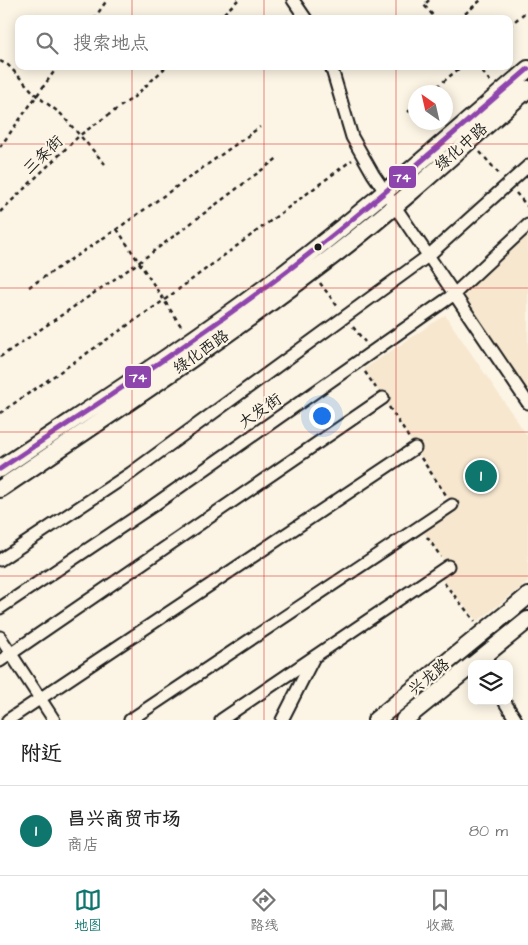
<!DOCTYPE html>
<html lang="zh">
<meta charset="utf-8">
<style>
body{margin:0;font-family:"Architects Daughter","LXGW WenKai TC",sans-serif;background:#f2f2f2;color:#222}
.controls{position:absolute;right:15px;bottom:15px;display:grid;overflow:hidden;border-radius:10px;box-shadow:0 2px 12px #0003}
.controls button{width:45px;height:45px;display:grid;place-items:center;padding:0;border:0;border-bottom:1px solid #e0e0e0;background:#fff;color:#222;font:25px sans-serif}
.compass{position:absolute;left:408px;top:85px;width:45px;height:45px;border-radius:50%;background:#fff;box-shadow:0 2px 12px #0003;rotate:326deg}
.you{position:absolute;left:321px;top:415px;width:18px;height:18px;margin:-12px;border:4px solid #fff;border-radius:50%;background:#1a73e8;box-shadow:0 0 0 8px #1a73e833}
.badge{display:grid;place-items:center;width:32px;height:32px;border-radius:50%;background:#0f766e;color:#fff;font-size:16px;font-weight:700}
.pin{position:absolute;translate:-50% -50%;border:2px solid #fff;box-shadow:0 1px 5px #0006}
.list{margin:0;padding:0;list-style:none}
h2{display:flex;justify-content:space-between;align-items:center;height:65px;margin:0;padding:0 20px;font-size:21px}
h2 small{font-size:16px;font-weight:400;color:#767676}
.list li{display:grid;grid-template-columns:32px 1fr auto;gap:15px;align-items:center;box-sizing:border-box;height:90px;padding:0 20px;border-top:1px solid #e0e0e0}
.list b{display:block;font-size:19px;white-space:nowrap}
.list p{margin:0;font-size:16px;white-space:nowrap;color:#767676}
.list em{font-size:16px;font-style:normal;color:#767676}
.icon{flex:none;width:28px;height:28px;fill:none;stroke:currentColor;stroke-width:2;stroke-linecap:round;stroke-linejoin:round}
.map{position:relative;flex:none;width:528px;height:720px;overflow:hidden}
.search{position:absolute;background:#fff;box-shadow:0 2px 12px #0003;left:15px;right:15px;top:15px;height:55px;display:flex;align-items:center;gap:12px;box-sizing:border-box;padding:0 18px;border-radius:10px;color:#767676;font-size:19px}
.sheet{height:155px;background:#fff}
nav{display:flex;justify-content:space-around;align-items:center;box-sizing:border-box;height:70px;border-top:1px solid #e0e0e0;background:#fff;font-size:14px;color:#767676}
nav a{display:grid;justify-items:center;gap:2px}
nav .on{color:#0f766e}
.map>svg:first-child{display:block}
</style>
<div class="map">
<svg width="528" height="720" viewBox="0 0 528 720">
<rect width="100%" height="100%" fill="#fcf5e5"/>
<filter id="ink" filterUnits="userSpaceOnUse"><feTurbulence type="fractalNoise" baseFrequency=".02" numOctaves="2"/><feDisplacementMap in="SourceGraphic" scale="10" xChannelSelector="R" yChannelSelector="G"/><feConvolveMatrix kernelMatrix="1 2 1 2 8 2 1 2 1" color-interpolation-filters="sRGB"/></filter>
<g filter="url(#ink)">
<path fill="#f7e7cf" d="M528,234V392L462,295Z
M445,315L528,437V582L478,621L437,574L448,566L419,526L452,504L364,369Z"/>
<g fill="none" stroke-linecap="round" stroke-linejoin="round">
<g stroke="#1c1c1c" stroke-width="15">
<path id="street" d="M293,0L306,19
M331,66L352,137L373,174L528,403
M0,560L131,473L428,256L528,166
M0,608L154,505L453,295L528,225
M0,637L54,720
M0,661L383,398
M504,701L516,720
M8,720L415,448
M130,720L452,505
M221,720L448,566
M282,720L314,657"/>
</g>
<g stroke="#1c1c1c" stroke-width="20">
<path id="secondary" d="M0,469C89,409 180,351 266,287C357,219 442,143 528,69
M0,489C114,412 229,336 338,252C404,201 465,144 528,89
M474,664L528,620
M376,720L528,596
M404,720L472,665"/>
</g>
<path stroke="#1c1c1c" stroke-width="2.5" stroke-dasharray="4 4" stroke-linecap="butt" d="M429,0L424,5L436,19
M94,19L107,0
M218,19L238,0
M459,19L481,0
M509,26L528,10
M0,61L8,65L37,96L61,114L105,164
M477,66L491,82
M431,92L462,66
M408,112L416,106
M0,147L58,66
M480,152L501,176
M516,193L528,207
M0,212L80,135L134,97L167,66
M117,229L183,329
M320,283L338,307
M29,287L117,229L260,127
M353,327L365,342
M0,357L138,263L279,157
M365,372L376,388
M389,407L409,438
M0,413L163,301L352,160
M421,458L446,495
M427,537L441,557
M444,583L475,621"/>
<use href="#street" stroke="#fcf5e5" stroke-width="11"/>
<use href="#secondary" stroke="#fcf5e5" stroke-width="16"/>
<g stroke="#fcf5e5" stroke-width="9">
<path id="bus-1" d="M0,469C89,409 180,351 266,287C357,219 442,143 528,69"/>
</g>
<use href="#bus-1" stroke="#8e44ad" stroke-width="5"/>
</g>
</g>
<path fill="none" stroke="#d62828" stroke-width="1" stroke-opacity="0.55" d="M132,0V19M264,0V19M396,0V19M132,66V720M264,66V720M396,66V720M0,144H528M0,288H528M0,432H528M0,576H528"/>
<circle fill="#1c1c1c" stroke="#fcf5e5" stroke-width="2" cx="318" cy="247" r="4.5"/>
<g text-anchor="middle" dominant-baseline="central" stroke-width="4.5" stroke-linejoin="round" paint-order="stroke">
<g font-size="16" fill="#1c1c1c" stroke="#fcf5e5">
<text transform="translate(461 147) rotate(-41)">绿化中路</text>
<text transform="translate(43 155) rotate(-44)">三条街</text>
<text transform="translate(201 352) rotate(-35)">绿化西路</text>
<text transform="translate(260 411) rotate(-35)">大发街</text>
<text transform="translate(429 677) rotate(-39)">兴龙路</text>
</g>
</g>
<g stroke="#fcf5e5" stroke-width="2">
<rect x="388" y="165" width="29" height="24" rx="5" fill="#8e44ad"/>
<rect x="124" y="365" width="28" height="24" rx="5" fill="#8e44ad"/>
</g>
<g font-size="14" text-anchor="middle" font-weight="bold" fill="#fff">
<text x="402" y="182">74</text>
<text x="138" y="382">74</text>
</g>
</svg>
<div class="controls">
<button><svg class="icon" aria-label="layers" viewBox="0 0 24 24"><path d="M12 4l9 5-9 5-9-5zM3 14l9 5 9-5"/></svg></button>
</div>
<svg class="compass" viewBox="-18 -18 36 36"><path d="M0-13l5 13h-10z" fill="#e53935"/><path d="M0 13l5-13h-10z" fill="#767676"/></svg>
<div class="you"></div>
<div class="pin badge" style="left:481px;top:476px">1</div>
<div class="search"><svg class="icon" aria-label="search" viewBox="0 0 24 24"><circle cx="10" cy="10" r="6"/><path d="M15 15l6 6"/></svg>搜索地点</div>
</div>
<section class="sheet">
<h2>附近<small></small></h2>
<ul class="list">
<li><span class="badge">1</span><div><b>昌兴商贸市场</b><p>商店</p></div><em>80 m</em></li>
</ul>
</section>
<nav>
<a class="on"><svg class="icon" aria-label="map" viewBox="0 0 24 24"><path d="M3 6l6-2 6 2 6-2v14l-6 2-6-2-6 2zM9 4v14M15 6v14"/></svg>地图</a>
<a><svg class="icon" aria-label="directions" viewBox="0 0 24 24"><path d="M12 3l9 9-9 9-9-9zM9 14v-3h6M13 9l2 2-2 2"/></svg>路线</a>
<a><svg class="icon" aria-label="saved" viewBox="0 0 24 24"><path d="M7 4h10v16l-5-4-5 4z"/></svg>收藏</a>
</nav>
